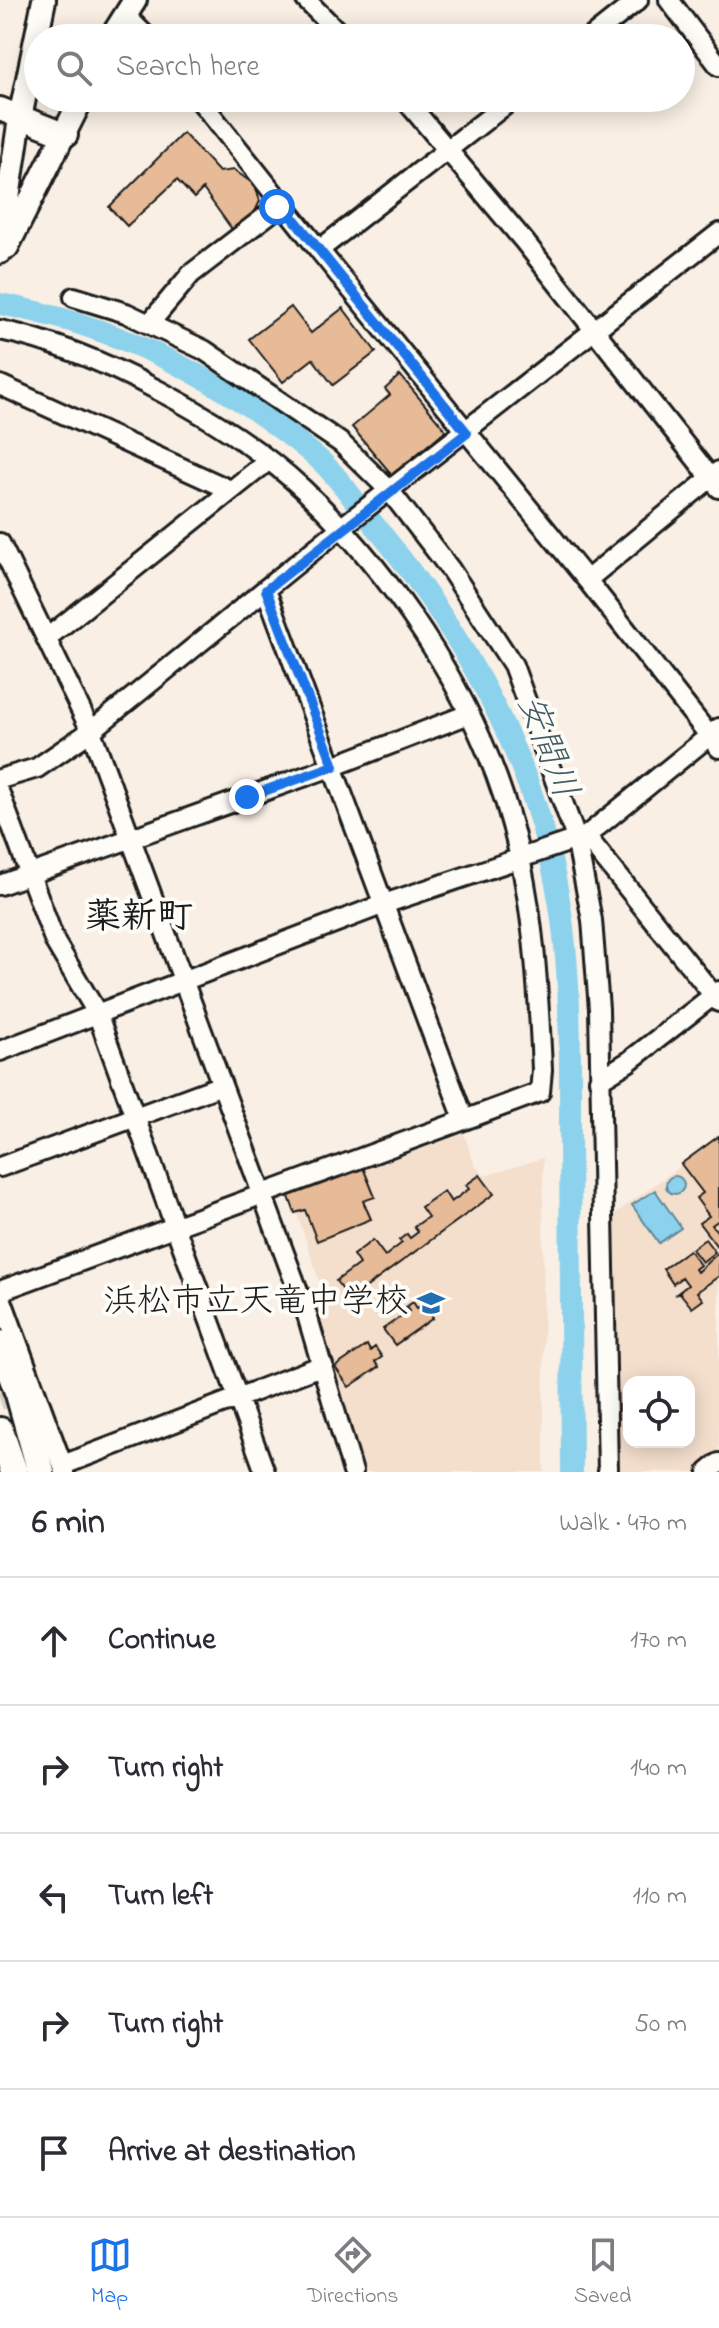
<!DOCTYPE html>
<meta charset="utf-8">
<style>
body{margin:0;font-family:"Indie Flower","Klee One",sans-serif;background:#f7f7f7;color:#2b2b33}
.controls{position:absolute;right:24px;bottom:24px;display:grid;overflow:hidden;border-radius:16px;box-shadow:0 4px 20px #0003}
.controls button{width:72px;height:72px;display:grid;place-items:center;padding:0;border:0;border-bottom:2px solid #e1e1e2;background:#fff;color:#2b2b33;font:40px sans-serif}
.stop{position:absolute;width:24px;height:24px;margin:-18px;border:6px solid #1a73e8;border-radius:50%;background:#fff}
.stop.end{background:#1a73e8;border-color:#fff;box-shadow:0 2px 8px #0008}
.list{margin:0;padding:0;list-style:none}
h2{display:flex;justify-content:space-between;align-items:center;height:104px;margin:0;padding:0 32px;font-size:34px}
h2 small{font-size:26px;font-weight:400;color:#7c7c81}
.list li{display:grid;grid-template-columns:52px 1fr auto;gap:24px;align-items:center;box-sizing:border-box;height:128px;padding:0 32px;border-top:2px solid #e1e1e2}
.list b{display:block;font-size:30px;white-space:nowrap}
.list em{font-size:26px;font-style:normal;color:#7c7c81}
.icon{flex:none;width:44px;height:44px;fill:none;stroke:currentColor;stroke-width:2;stroke-linecap:round;stroke-linejoin:round}
.map{position:relative;flex:none;width:719px;height:1472px;overflow:hidden}
.search{position:absolute;background:#fff;box-shadow:0 4px 20px #0003;left:24px;right:24px;top:24px;height:88px;display:flex;align-items:center;gap:20px;box-sizing:border-box;padding:0 28px;border-radius:44px;color:#7c7c81;font-size:30px}
.sheet{height:744px;background:#fff}
nav{display:flex;justify-content:space-around;align-items:center;box-sizing:border-box;height:112px;border-top:2px solid #e1e1e2;background:#fff;font-size:22px;color:#7c7c81}
nav a{display:grid;justify-items:center;gap:4px}
nav .on{color:#1a73e8}
.map>svg:first-child{display:block}
</style>
<div class="map">
<svg width="719" height="1472" viewBox="0 0 719 1472">
<rect width="100%" height="100%" fill="#f9efe4"/>
<filter id="ink" filterUnits="userSpaceOnUse"><feTurbulence type="fractalNoise" baseFrequency=".0125" numOctaves="2"/><feDisplacementMap in="SourceGraphic" scale="16" xChannelSelector="R" yChannelSelector="G"/><feConvolveMatrix kernelMatrix="1 2 1 2 8 2 1 2 1" color-interpolation-filters="sRGB"/></filter>
<g filter="url(#ink)">
<path fill="#f4dfcd" fill-rule="evenodd" d="M464,1134L475,1166L485,1176L543,1158L544,1472H363L311,1307L325,1298L291,1196Z
M719,1138V1455L695,1472H612L608,1219ZM629,1382H689V1442H629Z"/>
<path fill="#8cd2ed" stroke="#5f8999" stroke-width="2" d="M666 1185a9 9 0 1 1 18 0a9 9 0 1 1-18 0Z
M655,1190L681,1228L659,1243L632,1205Z"/>
<g fill="none" stroke-linecap="round" stroke-linejoin="round">
<path stroke="#8cd2ed" stroke-width="22" d="M0,304C119,326 223,379 315,456C335,472 351,497 367,516C460,627 535,756 559,900C572,978 570,1060 570,1139C571,1250 571,1361 572,1472"/>
</g>
<path fill="#e7bb97" stroke="#1c1c1c" stroke-width="2" d="M183,133L219,172L234,170L255,185L260,201L252,218L234,232L203,189L194,198L177,180L127,226L109,207Z
M291,307L311,333L343,308L376,352L333,385L313,359L283,382L249,339Z
M400,375L446,430L392,475L352,427L390,395L385,389Z
M719,1136V1220L712,1225L719,1234V1249L699,1223L709,1216L696,1198L703,1193L681,1164Z
M362,1165L375,1197L363,1201L371,1219L317,1241L305,1210L295,1213L288,1194Z
M480,1175L494,1194L350,1299L336,1281L359,1264L353,1255L373,1240L385,1256L402,1243L399,1240L407,1234L410,1238L418,1232L414,1227L428,1217L421,1207L444,1191L451,1202L469,1189L466,1185Z
M705,1239L715,1252L702,1262L692,1249Z
M689,1250L700,1265L695,1269L697,1272L719,1252V1276L697,1292L703,1300L692,1308L680,1293L675,1295L688,1285L682,1277L673,1284L663,1269Z
M413,1302L417,1308L423,1304L433,1318L395,1345L383,1329L409,1311L406,1307Z
M367,1345L370,1351L375,1347L382,1357L375,1362L379,1367L349,1387L335,1367Z"/>
<g fill="none" stroke-linecap="round" stroke-linejoin="round">
<path stroke="#d8cfc6" stroke-width="18" stroke-dasharray="18 9" stroke-linecap="butt" d="M0,1401L6,1399"/>
<g stroke="#1c1c1c" stroke-width="24">
<path id="minor" d="M306,0L344,38
M669,0L719,66
M125,15L148,38
M590,38L638,0
M198,98L319,250
M404,98L524,241L719,488
M514,98L319,250L587,580L719,471
M74,297L126,313L204,350L341,443L389,490L450,569L513,665L576,838L592,920L599,1009L608,1472
M149,324L191,274L282,204
M0,330C97,350 230,421 303,489C391,572 468,686 505,801C533,890 538,978 542,1070L540,1092L0,1291
M0,385L230,490
M0,543L91,731L307,1315L353,1472
M587,580L719,748
M266,590L464,1119
M47,638L268,461
M0,779L37,768L91,731L342,527L719,233
M0,794L55,942L97,1013L265,1472
M586,836L719,1002
M0,885L334,766L469,714
M0,1051L384,904L586,836L719,728
M599,1080L628,1062L719,991
M0,1167L222,1085
M0,1295L65,1472
M63,1465L323,1365
M708,1472L719,1463"/>
</g>
<g stroke="#1c1c1c" stroke-width="28">
<path id="major" d="M111,38L135,0
M0,109L66,135
M7,247L82,98
M0,252L20,118L44,0"/>
</g>
<g stroke="#1c1c1c" stroke-width="32">
<path id="highway" d="M0,1344L19,1394L41,1472
M0,1431L14,1472"/>
</g>
<use href="#minor" stroke="#fdfcf7" stroke-width="18"/>
<use href="#major" stroke="#fdfcf7" stroke-width="22"/>
<use href="#highway" stroke="#fdfcf7" stroke-width="26"/>
</g>
</g>
<g fill="none" stroke-linecap="round" stroke-linejoin="round" filter="url(#ink)">
<path stroke="#1a73e8" stroke-width="10" d="M247,797L334,766L266,590L467,433L282,204L277,207"/>
</g>
<defs>
<g id="school-bare" transform="scale(2.16)"><path d="M0-5L7-2L0 1L-7-2ZM-4 1L0 2.5L4 1V4Q0 6-4 4Z" fill="#1f6fb2" stroke="#fdfcf7" stroke-width="2.5" paint-order="stroke"/></g>
</defs>
<g fill-rule="evenodd">
<use href="#school-bare" x="431" y="1303"/>
</g>
<g text-anchor="middle" dominant-baseline="central" stroke-width="8" stroke-linejoin="round" paint-order="stroke">
<g font-size="34" fill="#1c1c1c" stroke="#fdfcf7" text-anchor="end">
<text x="409" y="1303">浜松市立天竜中学校</text>
</g>
<g font-size="36" font-style="italic" fill="#435c65" stroke="#fdfcf7">
<text transform="translate(546 747) rotate(69)">安間川</text>
</g>
<g font-size="36" font-weight="bold" fill="#1c1c1c" stroke="#fdfcf7">
<text x="139" y="918">薬新町</text>
</g>
</g>
</svg>
<div class="controls">
<button><svg class="icon" aria-label="locate" viewBox="0 0 24 24"><circle cx="12" cy="12" r="6"/><path d="M12 2v4M12 18v4M2 12h4M18 12h4"/></svg></button>
</div>
<div class="stop" style="left:277px;top:207px"></div>
<div class="stop end" style="left:247px;top:797px"></div>
<div class="search"><svg class="icon" aria-label="search" viewBox="0 0 24 24"><circle cx="10" cy="10" r="6"/><path d="M15 15l6 6"/></svg>Search here</div>
</div>
<section class="sheet">
<h2>6 min<small>Walk · 470 m</small></h2>
<ul class="list">
<li><svg class="icon" aria-label="ahead" viewBox="0 0 24 24"><path d="M12 20V5M6 11l6-6 6 6"/></svg><div><b>Continue</b></div><em>170 m</em></li>
<li><svg class="icon" aria-label="right" viewBox="0 0 24 24"><path d="M7 20v-9h11M14 6l5 5-5 5"/></svg><div><b>Turn right</b></div><em>140 m</em></li>
<li><svg class="icon" aria-label="left" viewBox="0 0 24 24"><path d="M17 20v-9H6M10 6l-5 5 5 5"/></svg><div><b>Turn left</b></div><em>110 m</em></li>
<li><svg class="icon" aria-label="right" viewBox="0 0 24 24"><path d="M7 20v-9h11M14 6l5 5-5 5"/></svg><div><b>Turn right</b></div><em>50 m</em></li>
<li><svg class="icon" aria-label="arrive" viewBox="0 0 24 24"><path d="M6 21V4h12l-3 4 3 4H6"/></svg><div><b>Arrive at destination</b></div></li>
</ul>
</section>
<nav>
<a class="on"><svg class="icon" aria-label="map" viewBox="0 0 24 24"><path d="M3 6l6-2 6 2 6-2v14l-6 2-6-2-6 2zM9 4v14M15 6v14"/></svg>Map</a>
<a><svg class="icon" aria-label="directions" viewBox="0 0 24 24"><path d="M12 3l9 9-9 9-9-9zM9 14v-3h6M13 9l2 2-2 2"/></svg>Directions</a>
<a><svg class="icon" aria-label="saved" viewBox="0 0 24 24"><path d="M7 4h10v16l-5-4-5 4z"/></svg>Saved</a>
</nav>
